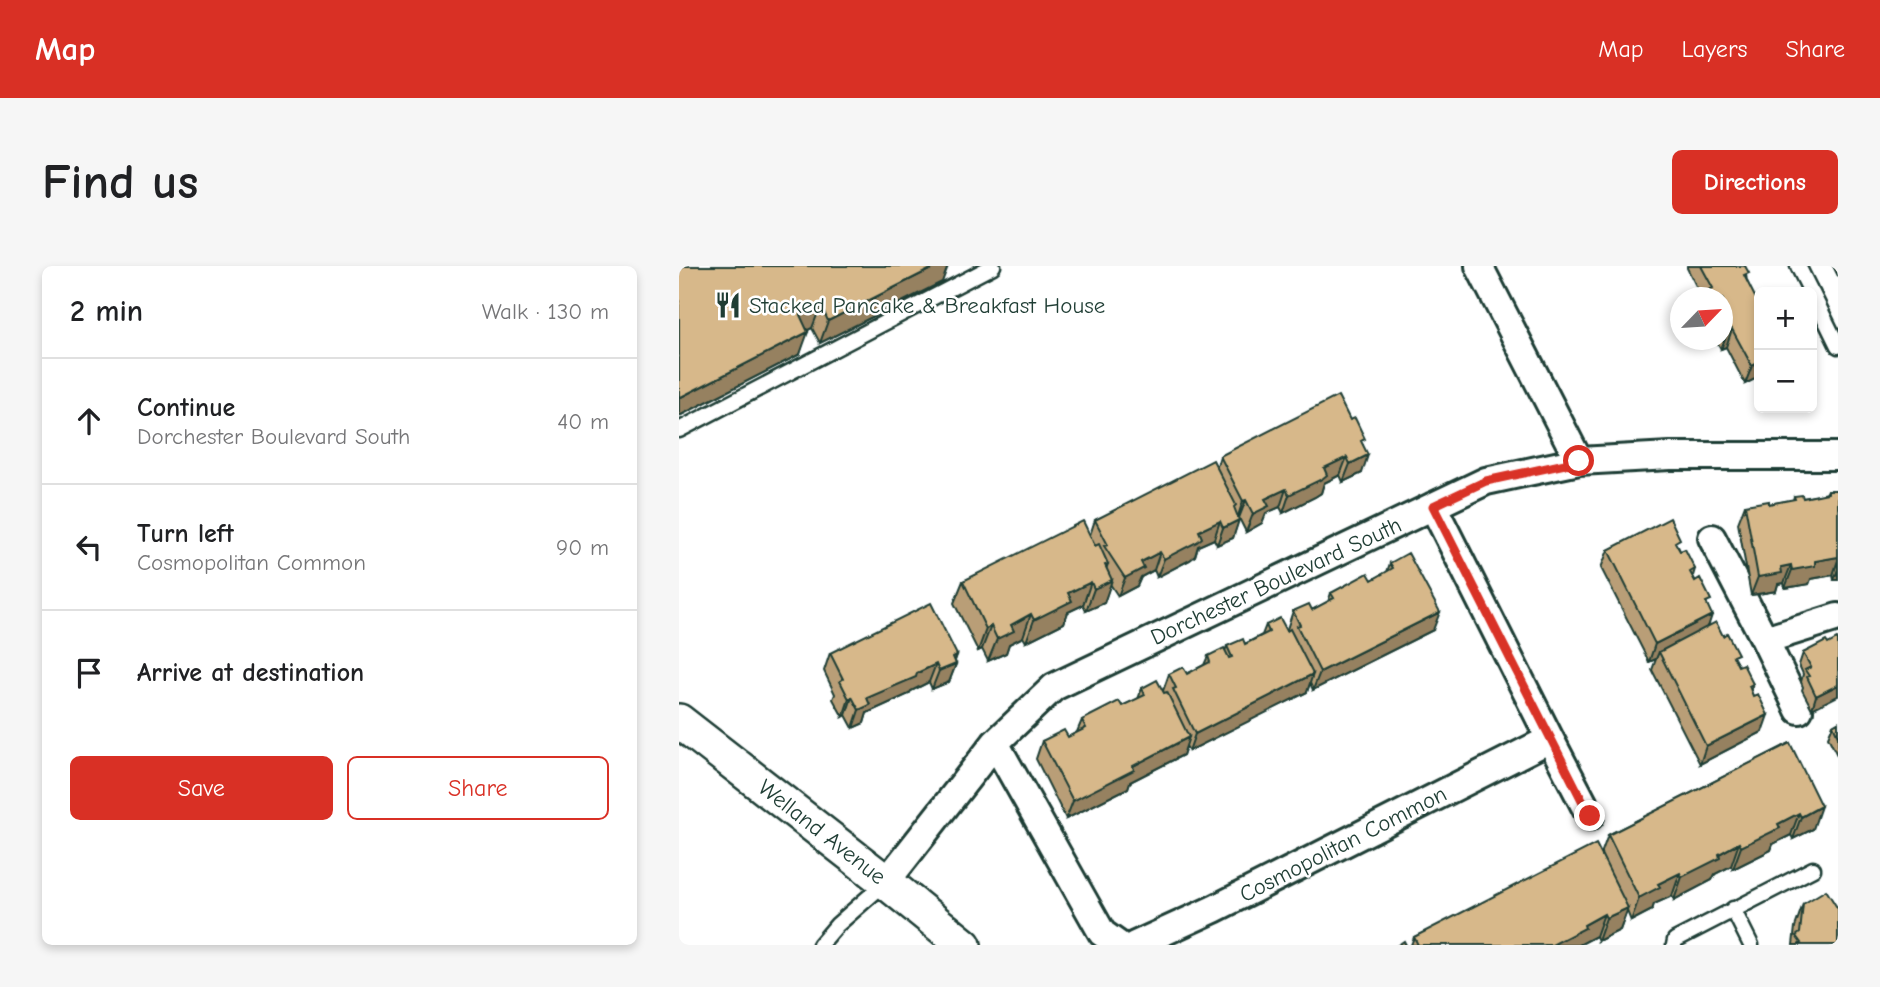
<!DOCTYPE html>
<meta charset="utf-8">
<style>
body{margin:0;font-family:"Comic Neue",sans-serif;background:#f6f6f6;color:#202124}
.controls{position:absolute;right:21px;top:21px;display:grid;overflow:hidden;border-radius:10px;box-shadow:0 4px 10px #0003}
.controls button{width:63px;height:63px;display:grid;place-items:center;padding:0;border:0;border-bottom:2px solid #e0e0e0;background:#fff;color:#202124;font:35px sans-serif}
.compass{position:absolute;left:991px;top:21px;width:63px;height:63px;border-radius:50%;background:#fff;box-shadow:0 4px 10px #0003;rotate:65deg}
.stop{position:absolute;width:21px;height:21px;margin:-16px;border:5px solid #d93025;border-radius:50%;background:#fff}
.stop.end{background:#d93025;border-color:#fff;box-shadow:0 2px 7px #0008}
.list{margin:0;padding:0;list-style:none}
h2{display:flex;justify-content:space-between;align-items:center;height:91px;margin:0;padding:0 28px;font-size:30px}
h2 small{font-size:23px;font-weight:400;color:#757577}
.list li{display:grid;grid-template-columns:46px 1fr auto;gap:21px;align-items:center;box-sizing:border-box;height:126px;padding:0 28px;border-top:2px solid #e0e0e0}
.list b{display:block;font-size:26px;white-space:nowrap}
.list p{margin:0;font-size:23px;white-space:nowrap;color:#757577}
.list em{font-size:23px;font-style:normal;color:#757577}
.actions{display:flex;gap:14px;padding:21px 28px}
.actions a{flex:1;padding:16px 0;border:2px solid #d93025;border-radius:10px;text-align:center;font-size:24px;color:#d93025}
.actions .main{background:#d93025;color:#fff}
.icon{flex:none;width:38px;height:38px;fill:none;stroke:currentColor;stroke-width:2;stroke-linecap:round;stroke-linejoin:round}
.map{position:relative;flex:none;width:1159px;height:679px;overflow:hidden;border-radius:10px}
header{display:flex;align-items:center;gap:42px;box-sizing:border-box;height:98px;padding:0 35px;background:#d93025;color:#fff}
header strong{font-size:33px}
nav{display:flex;gap:38px;margin-inline-start:auto;font-size:24px}
.intro{display:flex;align-items:center;justify-content:space-between;box-sizing:border-box;height:168px;padding:0 42px}
h1{margin:0;font-size:49px}
.button{padding:18px 32px;border-radius:10px;background:#d93025;color:#fff;font-size:24px;font-weight:700}
main{display:flex;gap:42px;padding:0 42px}
aside{flex:1;background:#fff;border-radius:10px;box-shadow:0 4px 10px #0003}
.map>svg:first-child{display:block}
</style>
<header>
<strong>Map</strong>
<nav><a>Map</a><a>Layers</a><a>Share</a></nav>
</header>
<div class="intro"><h1>Find us</h1><a class="button">Directions</a></div>
<main>
<aside>
<h2>2 min<small>Walk · 130 m</small></h2>
<ul class="list">
<li><svg class="icon" aria-label="ahead" viewBox="0 0 24 24"><path d="M12 20V5M6 11l6-6 6 6"/></svg><div><b>Continue</b><p>Dorchester Boulevard South</p></div><em>40 m</em></li>
<li><svg class="icon" aria-label="left" viewBox="0 0 24 24"><path d="M17 20v-9H6M10 6l-5 5 5 5"/></svg><div><b>Turn left</b><p>Cosmopolitan Common</p></div><em>90 m</em></li>
<li><svg class="icon" aria-label="arrive" viewBox="0 0 24 24"><path d="M6 21V4h12l-3 4 3 4H6"/></svg><div><b>Arrive at destination</b></div></li>
</ul>
<div class="actions"><a class="main">Save</a><a>Share</a></div>
</aside>
<div class="map">
<svg width="1159" height="679" viewBox="0 0 1159 679">
<rect width="100%" height="100%" fill="#fff"/>
<filter id="ink" filterUnits="userSpaceOnUse"><feTurbulence type="fractalNoise" baseFrequency=".0143" numOctaves="2"/><feDisplacementMap in="SourceGraphic" scale="14" xChannelSelector="R" yChannelSelector="G"/><feConvolveMatrix kernelMatrix="1 2 1 2 8 2 1 2 1" color-interpolation-filters="sRGB"/></filter>
<g filter="url(#ink)">
<g fill="none" stroke-linecap="round" stroke-linejoin="round">
<g stroke="#1f3d34" stroke-width="19">
<path id="service" d="M1119,0L1132,26
M1133,27L1159,80
M0,164L314,0
M1054,643L1072,679
M141,679L158,659L207,616
M995,679L996,674L1134,603"/>
</g>
<g stroke="#1f3d34" stroke-width="32">
<path id="minor" d="M800,0L900,195
M1033,272L1086,374L1159,351
M1086,374L1120,444
M871,473L911,550
M316,477L423,667L440,679
M207,616L316,477L375,421L807,215L900,195L991,190H1159
M456,679L535,643L871,473L754,240"/>
</g>
<g stroke="#1f3d34" stroke-width="38">
<path id="tertiary" d="M0,455L207,616L285,679"/>
</g>
<use href="#service" stroke="#fff" stroke-width="14"/>
<use href="#minor" stroke="#fff" stroke-width="26"/>
<use href="#tertiary" stroke="#fff" stroke-width="33"/>
</g>
<path fill="#b99e77" stroke="#1f3d34" stroke-width="2" d="M1008,0H1066L1080,111L1066,118L1047,81L1042,83L1037,74H1044V32H1023L1008,2Z
M1154,0H1159V10Z
M0,3L263,16L141,77L133,62L128,64L121,88L0,150Z
M684,179L683,207L664,216L661,209L645,217L642,227L636,231L604,247L601,241L587,247L583,257L567,266L560,252L554,272L538,279L535,273L519,280L516,290L511,294L478,311L475,304L462,311L458,320L439,330L431,318L425,337L407,345L404,339L389,346L385,357L347,376L344,371L330,378L327,387L309,395L303,383L299,385L275,337L284,315L411,269L416,254L538,200L541,190Z
M1149,224H1159V314H1155L1154,309L1132,313L1130,318L1106,322L1105,317L1099,318L1097,325L1072,329L1059,257L1066,239L1090,238L1114,234L1115,230L1124,232L1147,228Z
M999,280L1001,285L1016,303L1014,310L1029,341V360L1074,418L1072,424L1083,466L1021,498L973,404L977,393L970,396L922,302L929,284Z
M711,297L754,364L634,424L631,417L628,426L510,485L507,480L504,489L451,516L449,522L387,553L357,493L363,475L389,471L398,466L403,454L443,440L459,433L463,422L484,425L490,408H508L525,399L529,390L546,385L548,380L566,378L583,369L587,359L608,363L614,345L633,344L649,336L652,327L693,314L708,306Z
M1159,375L1133,443L1123,424L1124,421L1122,416L1124,408L1120,399L1124,387L1149,378Z
M151,387L278,389L276,395L277,398L270,416L253,423L250,416L232,425L230,428L188,447L185,457L174,462L167,449L164,451L154,433L156,428L145,405Z
M1159,456V491L1149,471L1154,459Z
M1111,477L1134,563L1114,573L1112,569L1094,578L1092,584L1054,603L1052,600L1036,608L1033,614L995,634L993,630L975,638L973,644L952,655L948,645L941,664L919,675L917,670L900,679H732L735,671L922,588L929,569Z
M1124,638L1159,679H1114L1116,661Z"/>
<path fill="#968161" stroke="#1f3d34" stroke-width="2" d="M258,0H269L263,16L141,77L149,55Z
M142,39L133,62L113,72L121,49Z
M1053,63L1047,81L1042,83L1049,65Z
M129,66L121,88L0,150V132Z
M1080,96V111L1066,118L1073,100Z
M689,189L683,207L664,216L671,198Z
M668,191L661,209L645,217L642,227L636,231L604,247L610,229L645,202Z
M607,223L601,241L587,247L583,257L567,266L574,248L586,233Z
M567,234L560,252L558,253L564,235Z
M560,254L554,272L538,279L544,262Z
M541,255L535,273L519,280L516,290L511,294L478,311L485,293L520,265Z
M481,286L475,304L462,311L458,320L439,330L446,312L462,296Z
M1159,291V294L1154,309L1132,313L1130,318L1106,322L1113,304L1136,295Z
M429,298L421,320L433,314L425,337L407,345L415,323L426,299Z
M1112,299L1105,317L1099,318L1097,325L1072,329L1079,311L1102,301Z
M1159,303V314H1155Z
M412,316L404,339L389,346L385,357L347,376L355,354L389,327Z
M761,346L754,364L634,424L641,406Z
M352,348L344,371L330,378L327,387L309,395L318,373L332,359Z
M1033,349L1027,367L980,386L977,393L970,396L976,378Z
M312,360L303,383L299,385L307,363Z
M278,389L274,399L277,398L270,416L253,423L260,405L274,391Z
M257,398L250,416L232,425L230,428L188,447L185,457L174,462L180,444L188,432Z
M634,408L628,426L510,485L516,468Z
M1159,419V430L1133,443L1137,430Z
M173,431L167,449L164,451L170,433Z
M1089,449L1083,466L1021,498L1027,480Z
M510,471L504,489L451,516L449,522L387,553L394,535L454,500Z
M1142,540L1134,563L1114,573L1122,551Z
M1120,547L1112,569L1094,578L1092,584L1054,603L1062,581L1099,558Z
M1060,577L1052,600L1036,608L1033,614L995,634L1003,611L1040,588Z
M1001,607L993,630L975,638L973,644L952,655L960,632L979,618Z
M949,642L941,664L919,675L927,652Z
M925,648L917,670L900,679H873L905,659Z"/>
<path fill="#d7b88a" stroke="#1f3d34" stroke-width="2" d="M7,0H258L149,55L142,39L121,49L129,66L0,132V3Z
M1022,0H1066L1070,7L1065,9L1080,39V96L1073,100L1053,63L1049,65L1044,55V32H1031L1028,25L1034,22Z
M659,130L671,154L676,152L686,173L682,175L689,189L671,198L668,191L645,202L648,209L643,213L610,229L607,223L586,233L590,240L574,248L567,234L564,235L541,190Z
M534,194L557,239L555,241L560,254L544,262L541,255L520,265L523,272L518,276L485,293L481,286L462,296L465,302L446,312L425,280L429,279L416,254Z
M1149,224H1159V291L1136,295V300L1113,304L1112,299L1102,301L1103,307L1079,311L1066,239L1090,235V238L1116,233L1115,230L1123,229L1124,232L1149,227Z
M991,252L1001,273L996,276L1001,285L1006,283L1016,303L1011,306L1016,315L1021,312L1032,334L1027,336L1033,349L976,378L929,284Z
M404,255L416,280L420,278L429,298L426,299L433,314L415,323L412,316L389,327L393,335L355,354L352,348L332,359L335,365L318,373L312,360L307,363L284,315Z
M729,287L761,346L641,406L618,360L621,359L614,345L630,338L633,344L655,332L652,327L689,307L693,314L714,302L711,297Z
M252,337L278,389L274,391L277,398L260,405L257,398L238,407L237,411L188,432L191,439L180,444L173,431L170,433L161,415L164,413L151,387Z
M601,352L608,365L611,363L634,408L516,468L494,423L497,422L490,408L504,401L508,408L531,396L529,390L545,382L550,392L553,391L548,380L564,373L566,378L590,366L587,359Z
M1037,356L1044,370L1048,367L1059,388L1054,390L1059,400L1064,398L1074,418L1070,420L1074,430L1079,428L1089,449L1027,480L980,386Z
M1158,373L1159,375V419L1137,430L1128,411L1130,410L1126,404L1132,401L1124,387L1147,375L1149,378Z
M478,414L485,427L488,426L510,471L454,500L455,504L394,535L363,475L385,464L389,471L407,462L403,454L440,435L443,440L466,429L463,422Z
M1159,456V470L1154,459Z
M1111,477L1142,540L1122,551L1120,547L1099,558L1101,562L1062,581L1060,577L1040,588L1041,592L1003,611L1001,607L979,618L981,621L960,632L929,569Z
M917,578L949,642L927,652L925,648L905,659L906,662L873,679H739L735,671Z
M1147,624L1159,643V679H1119L1122,677L1117,670L1121,667L1124,638Z
M725,675L727,679H719Z"/>
</g>
<g fill="none" stroke-linecap="round" stroke-linejoin="round" filter="url(#ink)">
<path stroke="#d93025" stroke-width="9" d="M900,195L807,215L754,240L911,550"/>
</g>
<defs>
<g id="restaurant-bare" transform="scale(2.1)"><path d="M-5-6h1v4h1v-4h1v4h1v-4h1v5L-1.5 .5V6h-2V.5L-5-1ZM5-6V6H3V1.5H1.5Q1.5-4 5-6Z" fill="#1f3d34" stroke="#fff" stroke-width="2.5" paint-order="stroke"/></g>
</defs>
<g fill-rule="evenodd">
<use href="#restaurant-bare" x="49" y="39"/>
</g>
<g text-anchor="middle" dominant-baseline="central" stroke-width="5" stroke-linejoin="round" paint-order="stroke">
<g font-size="23" fill="#1f3d34" stroke="#fff" text-anchor="start">
<text x="70" y="39">Stacked Pancake &amp; Breakfast House</text>
</g>
<g font-size="23" fill="#1f3d34" stroke="#fff">
<text transform="translate(597 315) rotate(-25)">Dorchester Boulevard South</text>
<text transform="translate(143 566) rotate(38)">Welland Avenue</text>
<text transform="translate(664 578) rotate(-27)">Cosmopolitan Common</text>
</g>
</g>
</svg>
<div class="controls">
<button>+</button>
<button>−</button>
</div>
<svg class="compass" viewBox="-18 -18 36 36"><path d="M0-13l5 13h-10z" fill="#e53935"/><path d="M0 13l5-13h-10z" fill="#757577"/></svg>
<div class="stop" style="left:900px;top:195px"></div>
<div class="stop end" style="left:911px;top:550px"></div>
</div>
</main>
